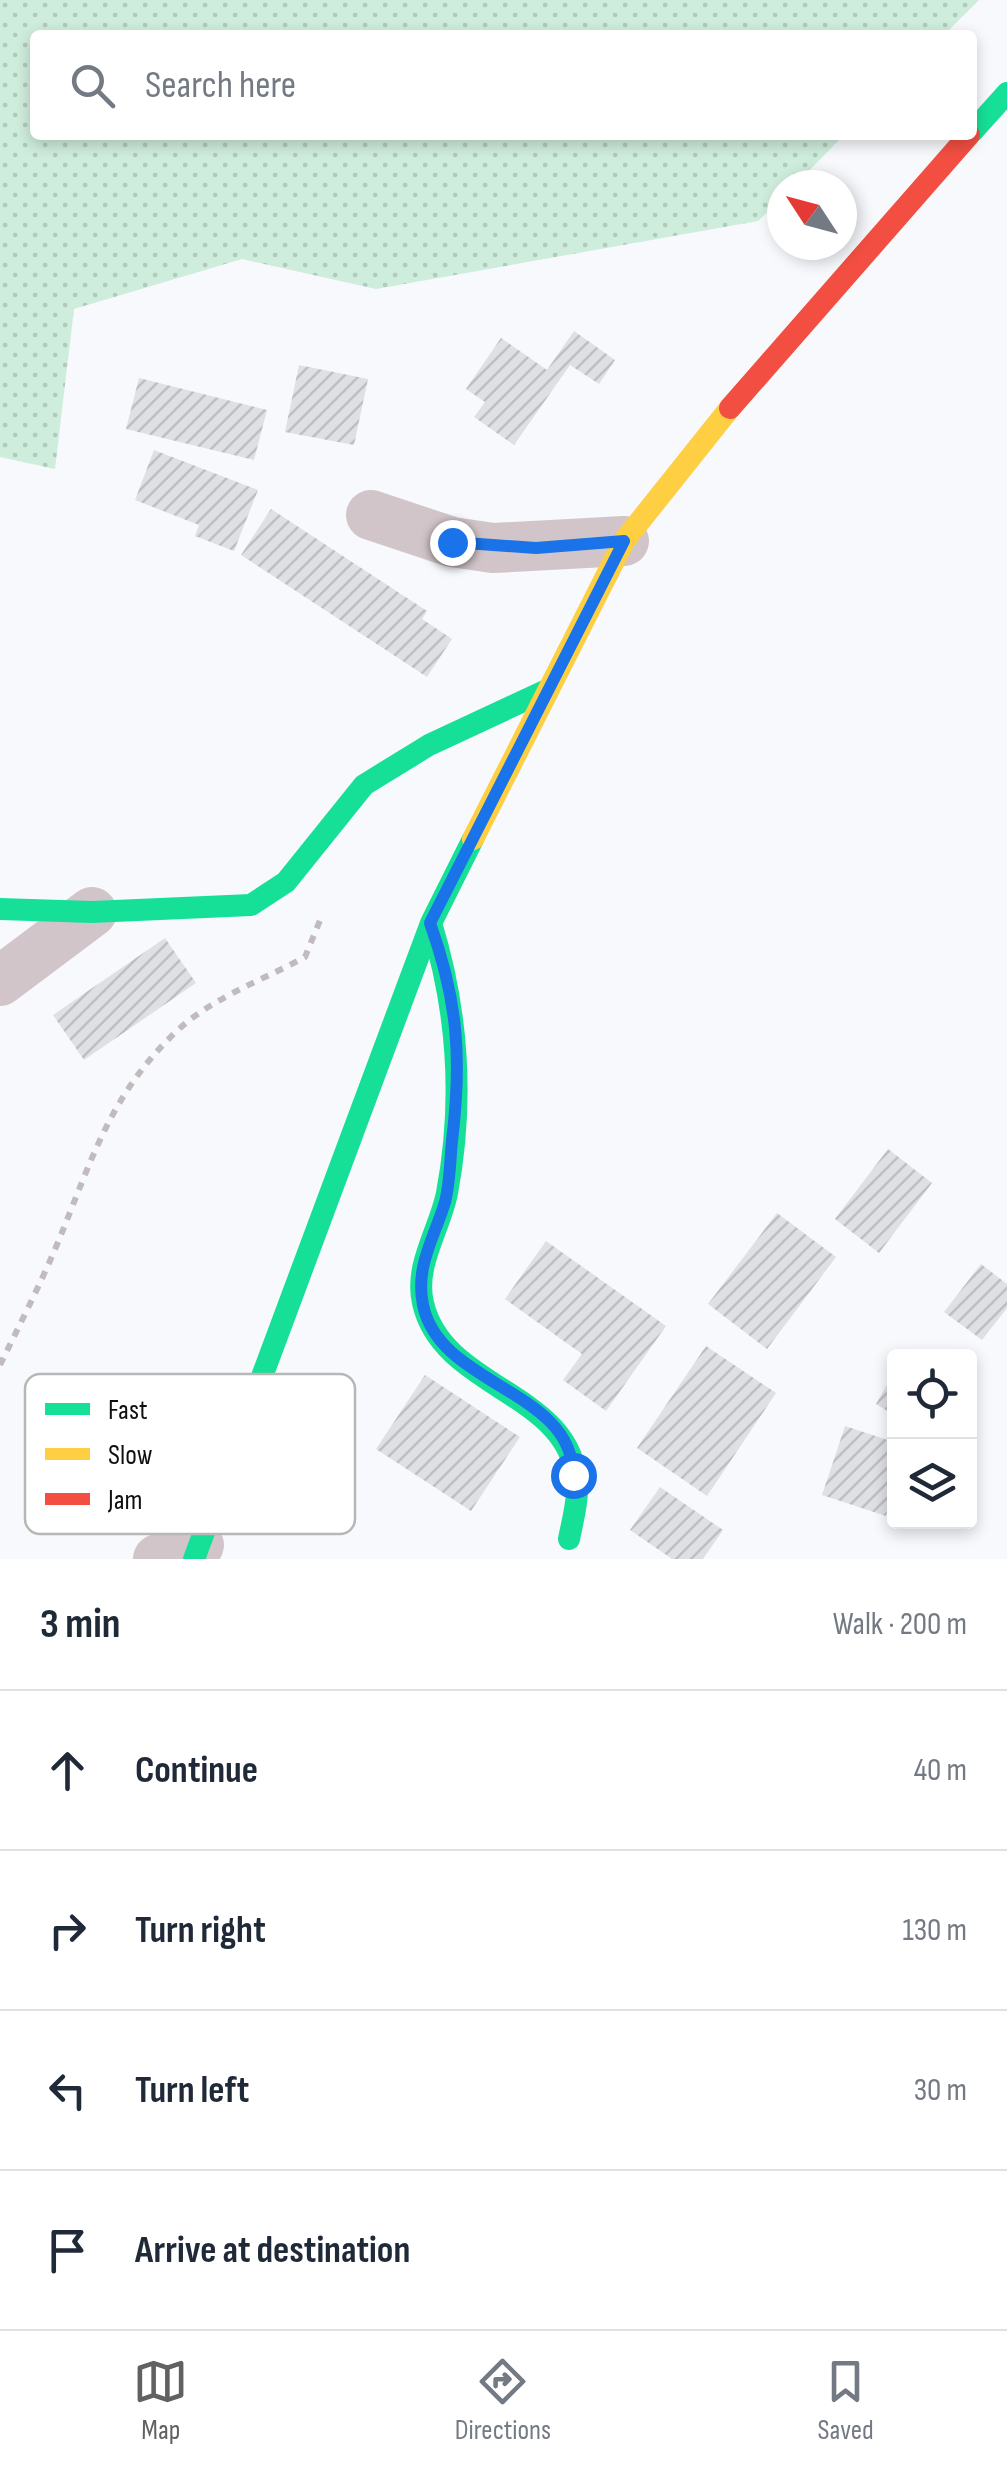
<!DOCTYPE html>
<meta charset="utf-8">
<style>
body{margin:0;font-family:"Sofia Sans Condensed",sans-serif;background:#f6f6f7;color:#1f2937}
.controls{position:absolute;right:30px;bottom:30px;display:grid;overflow:hidden;border-radius:10px;box-shadow:0 5px 15px #0003}
.controls button{width:90px;height:90px;display:grid;place-items:center;padding:0;border:0;border-bottom:2px solid #e0e1e3;background:#fff;color:#1f2937;font:50px sans-serif}
.compass{position:absolute;left:767px;top:170px;width:90px;height:90px;border-radius:50%;background:#fff;box-shadow:0 5px 15px #0003;rotate:306deg}
.stop{position:absolute;width:30px;height:30px;margin:-22px;border:8px solid #1a73e8;border-radius:50%;background:#fff}
.stop.end{background:#1a73e8;border-color:#fff;box-shadow:0 2px 10px #0008}
.list{margin:0;padding:0;list-style:none}
h2{display:flex;justify-content:space-between;align-items:center;height:130px;margin:0;padding:0 40px;font-size:42px}
h2 small{font-size:32px;font-weight:400;color:#747a83}
.list li{display:grid;grid-template-columns:65px 1fr auto;gap:30px;align-items:center;box-sizing:border-box;height:160px;padding:0 40px;border-top:2px solid #e0e1e3}
.list b{display:block;font-size:38px;white-space:nowrap}
.list em{font-size:32px;font-style:normal;color:#747a83}
.icon{flex:none;width:55px;height:55px;fill:none;stroke:currentColor;stroke-width:2;stroke-linecap:round;stroke-linejoin:round}
.map{position:relative;flex:none;width:1007px;height:1559px;overflow:hidden}
.search{position:absolute;background:#fff;box-shadow:0 5px 15px #0003;left:30px;right:30px;top:30px;height:110px;display:flex;align-items:center;gap:25px;box-sizing:border-box;padding:0 35px;border-radius:10px;color:#747a83;font-size:38px}
.sheet{height:770px;background:#fff}
nav{display:flex;justify-content:space-around;align-items:center;box-sizing:border-box;height:140px;border-top:2px solid #e0e1e3;background:#fff;font-size:28px;color:#747a83}
nav a{display:grid;justify-items:center;gap:5px}
nav .on{color:#606163}
.map>svg:first-child{display:block}
</style>
<div class="map">
<svg width="1007" height="1559" viewBox="0 0 1007 1559">
<defs>
<pattern id="green-dots" width="8" height="8" patternUnits="userSpaceOnUse" patternTransform="scale(2.5)"><rect width="8" height="8" fill="#cfeddc"/><path d="M2 2h.1M6 6h.1" fill="none" stroke="#b1cabc" stroke-width="1.8" stroke-linecap="round"/></pattern>
<pattern id="building-hatch" width="6" height="6" patternUnits="userSpaceOnUse" patternTransform="scale(2.5)"><rect width="6" height="6" fill="#dfe0e3"/><path d="M-1 1l2-2M0 6l6-6M5 7l2-2" fill="none" stroke="#bebfc2"/></pattern>
</defs>
<rect width="100%" height="100%" fill="#f7f9fc"/>
<path fill="url(#green-dots)" d="M0,0H979L944,35H35V135H844L795,185H782V198L758,221L376,289L242,259L74,309L55,469L0,457Z"/>
<path fill="url(#building-hatch)" d="M574,331L615,360L599,384L570,365L514,445L474,417L485,402L466,389L501,338L547,370Z
M299,365L368,379L354,445L285,432Z
M139,378L267,410L254,460L126,429Z
M154,450L258,490L234,551L195,536L199,525L135,500Z
M271,509L427,611L422,619L452,639L427,677L241,555Z
M165,938L196,983L84,1060L53,1015Z
M888,1149L932,1183L879,1253L835,1219Z
M777,1213L836,1257L767,1349L708,1304Z
M546,1241L666,1326L606,1411L563,1380L582,1354L505,1299Z
M981,1264L1007,1284V1308L982,1340L944,1312Z
M706,1346L776,1393L707,1496L637,1448Z
M894,1373V1415L876,1404Z
M425,1375L520,1437L471,1511L376,1449Z
M845,1426L894,1442V1488L886,1516L822,1495Z
M660,1487L723,1530L703,1559H672L630,1530Z"/>
<g fill="none" stroke-linecap="round" stroke-linejoin="round">
<path stroke="#c1bbbe" stroke-width="6" stroke-dasharray="8 8" stroke-linecap="butt" d="M0,1365C19,1326 39,1287 56,1247C91,1163 109,1094 179,1029C214,997 263,980 305,957L321,918"/>
<path stroke="#d2c5c9" stroke-width="50" d="M371,515L452,542L493,548L624,541
M0,981L92,912
M158,1559L199,1545"/>
<path stroke="#16e098" stroke-width="22" d="M972,132L1007,93
M0,909L92,912L251,905L286,882L364,785L429,745L547,690
M431,923C458,1011 464,1102 447,1193C440,1229 414,1265 423,1303C443,1391 574,1391 577,1486C578,1503 572,1523 569,1539
M194,1559L431,923L473,839"/>
<path stroke="#ffcf43" stroke-width="22" d="M473,839L624,541L730,408"/>
<path stroke="#f24e42" stroke-width="22" d="M730,408L969,135"/>
</g>
<g fill="none" stroke-linecap="round" stroke-linejoin="round">
<path stroke="#1a73e8" stroke-width="12" d="M452,542L536,548L624,541L430,923C458,1001 462,1059 452,1141C450,1161 450,1183 445,1202C434,1239 415,1266 423,1305C440,1387 573,1389 573,1475"/>
</g>
<rect x="25" y="1374" width="330" height="160" rx="15" fill="#fff" stroke="#b7b7b8" stroke-width="2.5"/>
<rect x="45" y="1403" width="45" height="12" fill="#16e098"/>
<rect x="45" y="1448" width="45" height="12" fill="#ffcf43"/>
<rect x="45" y="1493" width="45" height="12" fill="#f24e42"/>
<g font-size="28" fill="#0e0f11">
<text x="108" y="1419">Fast</text>
<text x="108" y="1464">Slow</text>
<text x="108" y="1509">Jam</text>
</g>
</svg>
<div class="controls">
<button><svg class="icon" aria-label="locate" viewBox="0 0 24 24"><circle cx="12" cy="12" r="6"/><path d="M12 2v4M12 18v4M2 12h4M18 12h4"/></svg></button>
<button><svg class="icon" aria-label="layers" viewBox="0 0 24 24"><path d="M12 4l9 5-9 5-9-5zM3 14l9 5 9-5"/></svg></button>
</div>
<svg class="compass" viewBox="-18 -18 36 36"><path d="M0-13l5 13h-10z" fill="#e53935"/><path d="M0 13l5-13h-10z" fill="#747a83"/></svg>
<div class="stop" style="left:573px;top:1475px"></div>
<div class="stop end" style="left:452px;top:542px"></div>
<div class="search"><svg class="icon" aria-label="search" viewBox="0 0 24 24"><circle cx="10" cy="10" r="6"/><path d="M15 15l6 6"/></svg>Search here</div>
</div>
<section class="sheet">
<h2>3 min<small>Walk · 200 m</small></h2>
<ul class="list">
<li><svg class="icon" aria-label="ahead" viewBox="0 0 24 24"><path d="M12 20V5M6 11l6-6 6 6"/></svg><div><b>Continue</b></div><em>40 m</em></li>
<li><svg class="icon" aria-label="right" viewBox="0 0 24 24"><path d="M7 20v-9h11M14 6l5 5-5 5"/></svg><div><b>Turn right</b></div><em>130 m</em></li>
<li><svg class="icon" aria-label="left" viewBox="0 0 24 24"><path d="M17 20v-9H6M10 6l-5 5 5 5"/></svg><div><b>Turn left</b></div><em>30 m</em></li>
<li><svg class="icon" aria-label="arrive" viewBox="0 0 24 24"><path d="M6 21V4h12l-3 4 3 4H6"/></svg><div><b>Arrive at destination</b></div></li>
</ul>
</section>
<nav>
<a class="on"><svg class="icon" aria-label="map" viewBox="0 0 24 24"><path d="M3 6l6-2 6 2 6-2v14l-6 2-6-2-6 2zM9 4v14M15 6v14"/></svg>Map</a>
<a><svg class="icon" aria-label="directions" viewBox="0 0 24 24"><path d="M12 3l9 9-9 9-9-9zM9 14v-3h6M13 9l2 2-2 2"/></svg>Directions</a>
<a><svg class="icon" aria-label="saved" viewBox="0 0 24 24"><path d="M7 4h10v16l-5-4-5 4z"/></svg>Saved</a>
</nav>
